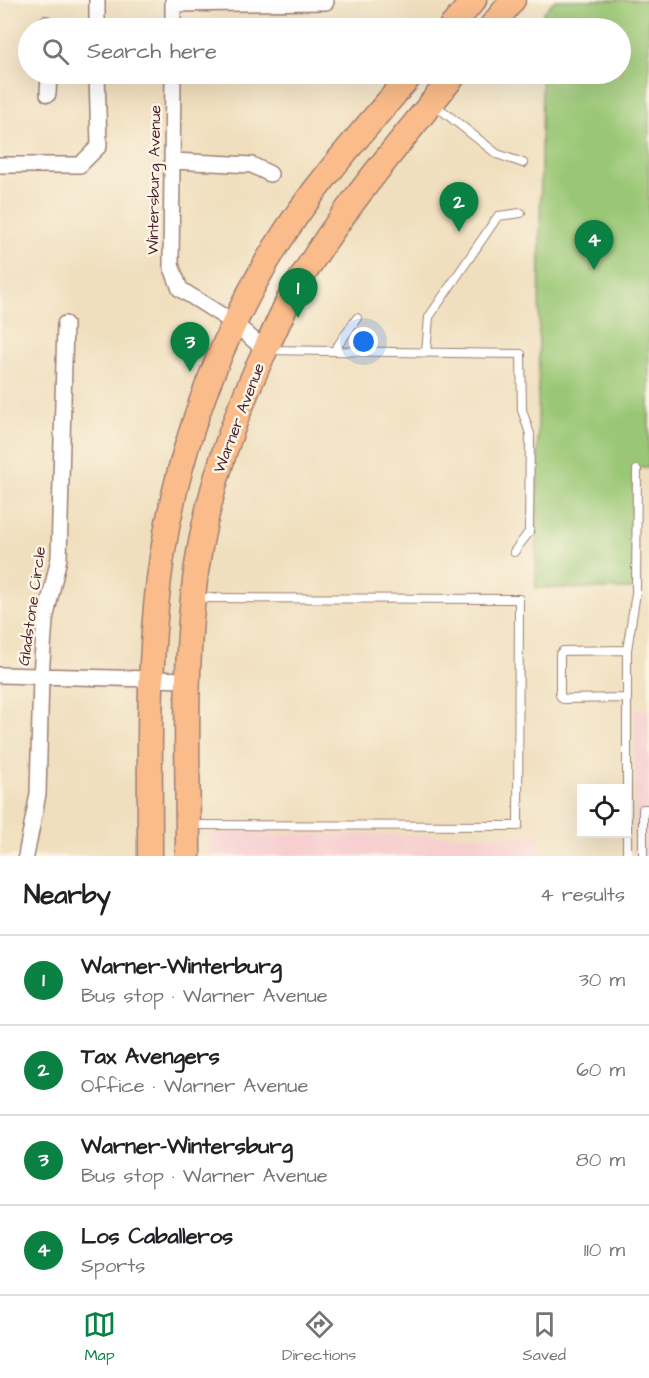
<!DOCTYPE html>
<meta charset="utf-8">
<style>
body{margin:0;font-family:"Architects Daughter",sans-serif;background:#f6f6f6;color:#202124}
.controls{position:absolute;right:18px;bottom:18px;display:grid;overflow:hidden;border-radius:0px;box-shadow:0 6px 24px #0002}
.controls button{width:54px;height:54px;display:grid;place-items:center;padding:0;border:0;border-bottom:2px solid #e0e0e0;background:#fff;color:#202124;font:30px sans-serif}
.you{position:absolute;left:364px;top:342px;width:21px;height:21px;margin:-15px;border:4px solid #fff;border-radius:50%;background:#1a73e8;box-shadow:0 0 0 9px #1a73e833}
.badge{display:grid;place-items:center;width:39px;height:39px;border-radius:50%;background:#0b8043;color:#fff;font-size:20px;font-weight:700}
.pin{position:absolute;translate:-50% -50px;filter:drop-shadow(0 2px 3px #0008)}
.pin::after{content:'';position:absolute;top:32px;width:21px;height:18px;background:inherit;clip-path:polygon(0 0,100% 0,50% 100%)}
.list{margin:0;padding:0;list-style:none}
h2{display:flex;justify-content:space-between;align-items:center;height:78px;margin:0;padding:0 24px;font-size:26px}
h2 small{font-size:20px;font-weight:400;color:#757577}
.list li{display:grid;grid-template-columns:39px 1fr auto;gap:18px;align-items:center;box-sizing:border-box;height:90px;padding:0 24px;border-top:2px solid #e0e0e0}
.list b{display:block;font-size:22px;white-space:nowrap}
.list p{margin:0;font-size:20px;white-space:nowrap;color:#757577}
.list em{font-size:20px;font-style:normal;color:#757577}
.icon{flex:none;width:33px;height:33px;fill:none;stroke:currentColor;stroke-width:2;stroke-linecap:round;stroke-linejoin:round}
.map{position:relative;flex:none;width:649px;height:856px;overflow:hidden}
.search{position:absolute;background:#fff;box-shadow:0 6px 24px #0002;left:18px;right:18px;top:18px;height:66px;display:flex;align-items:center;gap:15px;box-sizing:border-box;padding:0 21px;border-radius:33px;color:#757577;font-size:22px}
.sheet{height:438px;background:#fff}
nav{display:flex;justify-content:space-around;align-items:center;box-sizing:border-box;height:84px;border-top:2px solid #e0e0e0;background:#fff;font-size:16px;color:#757577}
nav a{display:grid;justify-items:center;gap:3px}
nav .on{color:#0b8043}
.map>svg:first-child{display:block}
</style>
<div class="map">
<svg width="649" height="856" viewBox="0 0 649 856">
<rect width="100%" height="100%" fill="#fcf5e5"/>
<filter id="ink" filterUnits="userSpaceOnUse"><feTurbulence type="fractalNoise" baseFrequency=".0167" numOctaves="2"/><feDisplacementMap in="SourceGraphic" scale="12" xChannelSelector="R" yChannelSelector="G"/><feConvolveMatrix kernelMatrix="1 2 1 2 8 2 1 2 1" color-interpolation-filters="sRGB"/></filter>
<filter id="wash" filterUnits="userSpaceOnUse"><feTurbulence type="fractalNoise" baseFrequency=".008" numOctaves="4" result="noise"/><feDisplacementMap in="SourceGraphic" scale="24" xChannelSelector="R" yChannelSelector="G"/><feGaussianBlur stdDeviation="1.35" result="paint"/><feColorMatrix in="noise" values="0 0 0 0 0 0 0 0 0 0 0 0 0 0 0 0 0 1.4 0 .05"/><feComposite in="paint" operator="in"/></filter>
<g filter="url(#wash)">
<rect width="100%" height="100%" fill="#f0dfbe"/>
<path fill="#f7cfd1" d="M635,710H649V856H634Z
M210,833L540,836V856H210Z"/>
<path fill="#9ac775" stroke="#727350" stroke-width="1.5" d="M555,0H649V467H634V589L536,588L542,74H620V28H543V13Z"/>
</g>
<g filter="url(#ink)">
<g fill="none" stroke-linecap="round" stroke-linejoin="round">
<g stroke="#9d7f74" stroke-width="10">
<path id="lane" d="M435,105L497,154L523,163
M268,350L521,354L522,410L530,434L529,532L514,552
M334,351L357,318
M426,353L429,317L498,216L521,213
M627,650L636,593L637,470
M627,698L563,699L560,695V654L563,651L627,650V856
M190,825L518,826L519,599L195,598
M643,856V809H649"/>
</g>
<g stroke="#9d7f74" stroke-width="18">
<path id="street" d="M173,4L326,2
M46,24L47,28
M97,28V0
M173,28V0
M173,74L171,265L180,289L234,323L265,350
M48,94L49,74
M173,161L252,165L270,174
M0,165H80L99,146L97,74
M0,675L188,680
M26,856L38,794L41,676L45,620L59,558L65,324"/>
</g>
<g stroke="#9d7f74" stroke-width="27">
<path id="primary" d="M450,28L474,0
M490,28L513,0
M150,856C150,773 148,690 156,607C167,481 209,356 275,248C314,185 364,130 412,74
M188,856C188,770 184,683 193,597C202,507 230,423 269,342C278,324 285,305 295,289C339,212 400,143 455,74"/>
</g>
<use href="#lane" stroke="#fff" stroke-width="8"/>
<use href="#street" stroke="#fff" stroke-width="15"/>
<use href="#primary" stroke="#f9bc8a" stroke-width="24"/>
</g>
</g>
<g text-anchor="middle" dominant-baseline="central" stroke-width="5" stroke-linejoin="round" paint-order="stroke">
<g font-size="16" fill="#4a1f2b" stroke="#fcf5e5">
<text transform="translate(154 180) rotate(-89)">Wintersburg Avenue</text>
<text transform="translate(239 418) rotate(-69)">Warner Avenue</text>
<text transform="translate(32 606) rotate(-82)">Gladstone Circle</text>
</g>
</g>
</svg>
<div class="controls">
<button><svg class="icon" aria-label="locate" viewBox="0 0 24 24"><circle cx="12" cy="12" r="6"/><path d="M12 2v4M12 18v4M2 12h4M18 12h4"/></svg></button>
</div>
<div class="you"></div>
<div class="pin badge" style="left:298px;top:318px">1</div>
<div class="pin badge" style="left:459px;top:232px">2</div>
<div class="pin badge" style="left:190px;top:372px">3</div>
<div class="pin badge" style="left:594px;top:270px">4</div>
<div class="search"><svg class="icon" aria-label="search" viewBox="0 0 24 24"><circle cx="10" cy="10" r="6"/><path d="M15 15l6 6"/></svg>Search here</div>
</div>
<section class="sheet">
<h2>Nearby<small>4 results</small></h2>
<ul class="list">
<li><span class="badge">1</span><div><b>Warner-Winterburg</b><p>Bus stop · Warner Avenue</p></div><em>30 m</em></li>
<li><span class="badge">2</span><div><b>Tax Avengers</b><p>Office · Warner Avenue</p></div><em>60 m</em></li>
<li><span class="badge">3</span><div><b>Warner-Wintersburg</b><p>Bus stop · Warner Avenue</p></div><em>80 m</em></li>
<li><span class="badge">4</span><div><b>Los Caballeros</b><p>Sports</p></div><em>110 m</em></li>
</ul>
</section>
<nav>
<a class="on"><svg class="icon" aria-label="map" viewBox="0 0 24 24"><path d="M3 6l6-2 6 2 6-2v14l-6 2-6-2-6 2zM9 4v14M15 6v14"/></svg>Map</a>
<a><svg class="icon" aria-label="directions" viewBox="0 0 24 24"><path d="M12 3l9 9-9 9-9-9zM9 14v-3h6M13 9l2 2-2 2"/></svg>Directions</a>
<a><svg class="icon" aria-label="saved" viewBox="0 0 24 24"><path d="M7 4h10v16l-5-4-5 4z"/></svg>Saved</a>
</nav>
